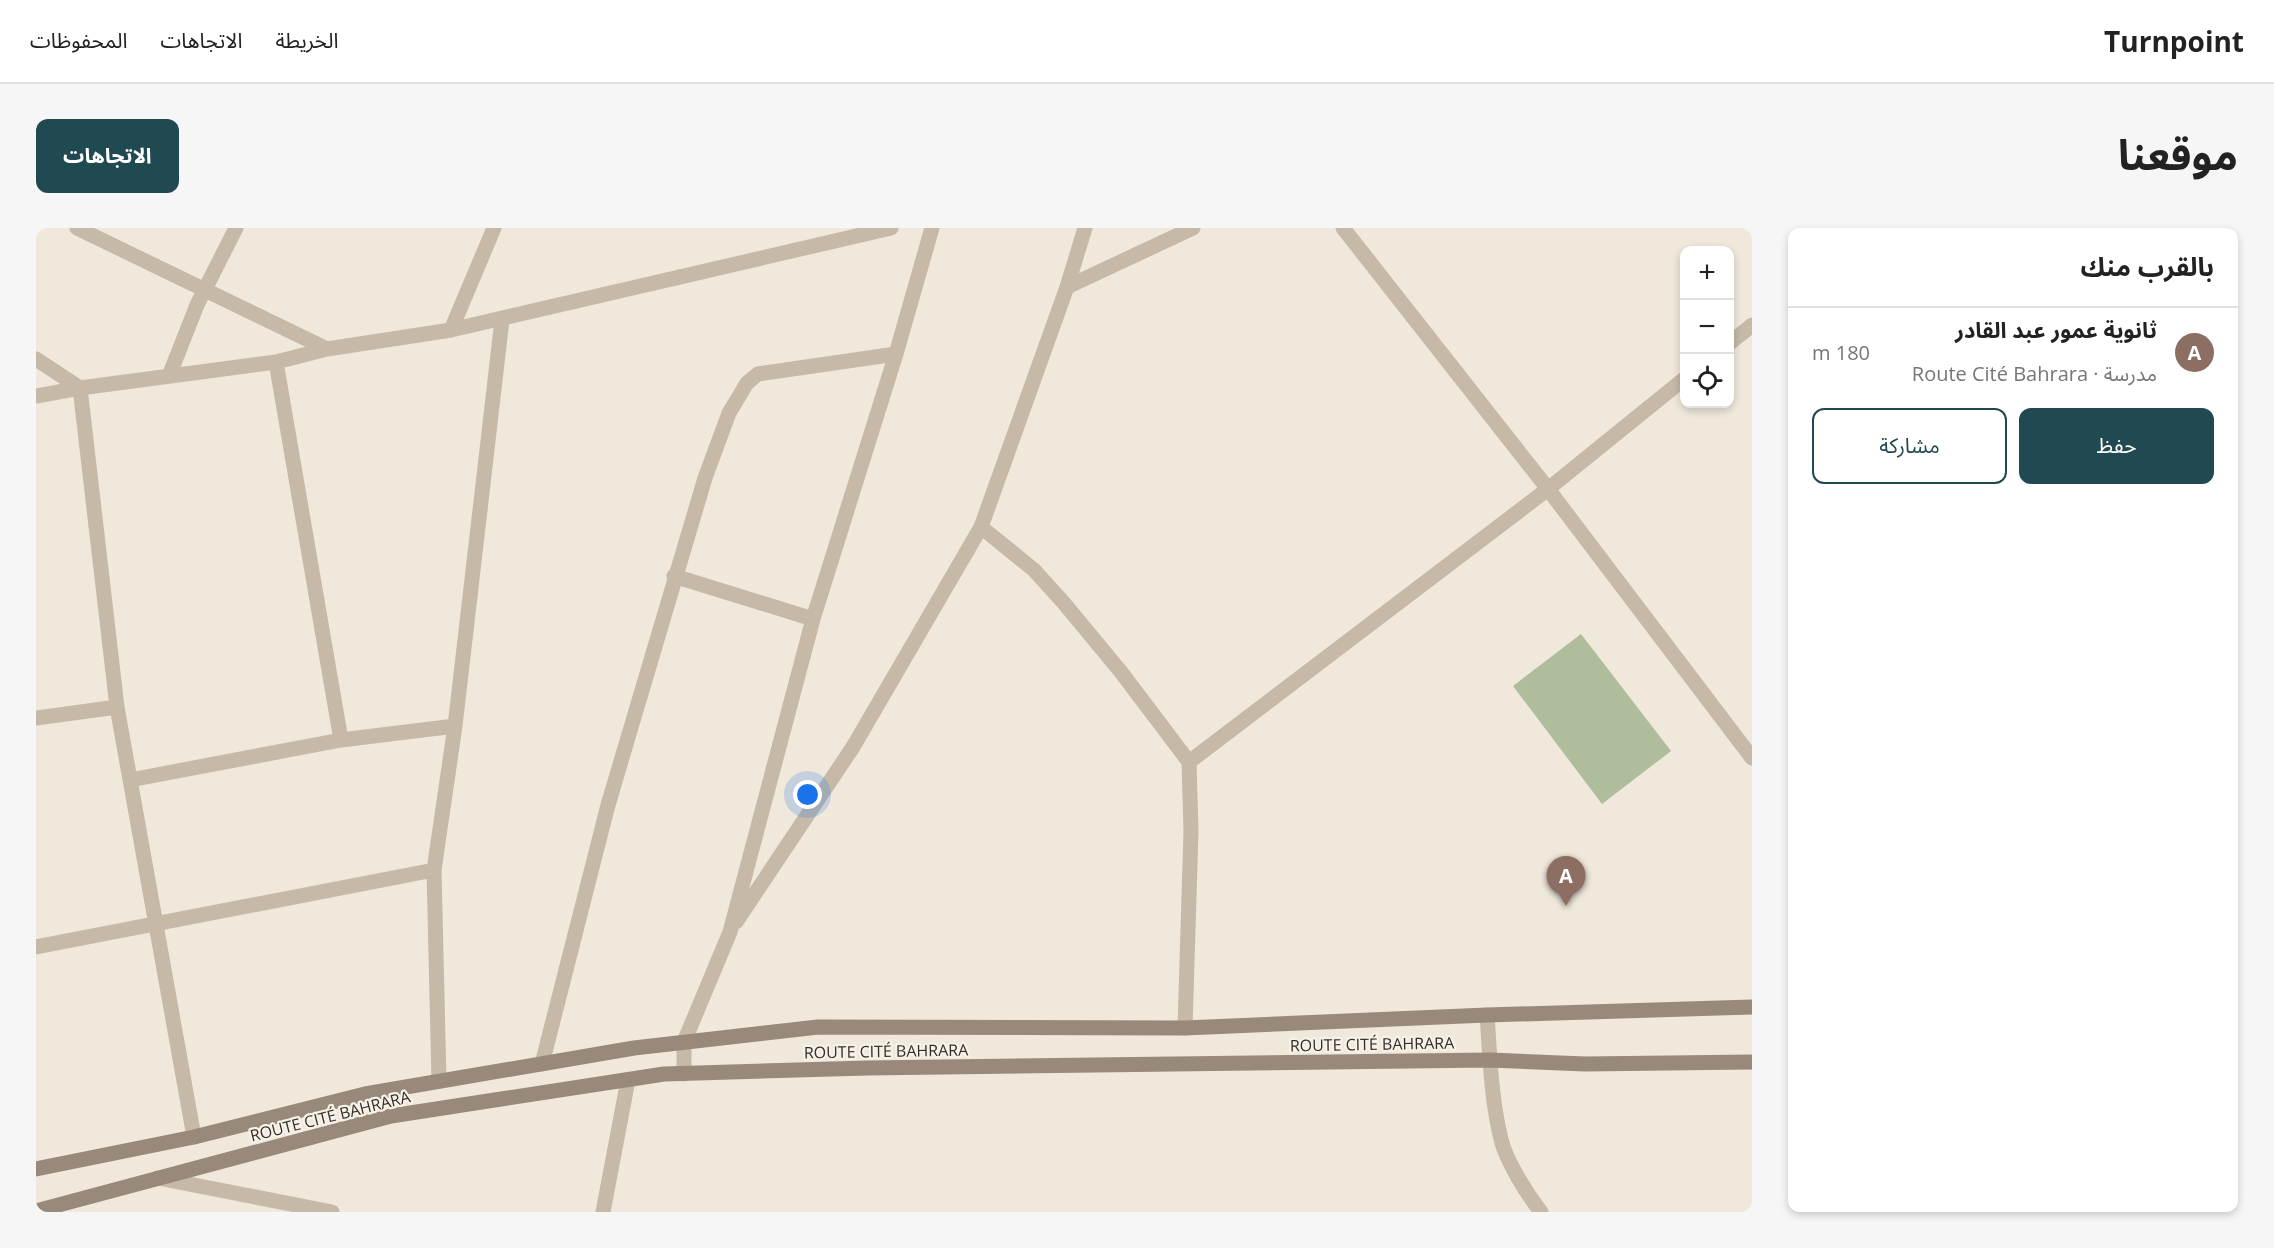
<!DOCTYPE html>
<html lang="ar">
<meta charset="utf-8">
<style>
body{margin:0;font-family:"Open Sans","Noto Sans Arabic",sans-serif;background:#f6f6f6;color:#222;direction:rtl}
.controls{position:absolute;right:18px;top:18px;display:grid;overflow:hidden;border-radius:12px;box-shadow:0 3px 9px #0003}
.controls button{width:54px;height:54px;display:grid;place-items:center;padding:0;border:0;border-bottom:2px solid #e0e0e0;background:#fff;color:#222;font:30px sans-serif}
.you{position:absolute;left:772px;top:567px;width:21px;height:21px;margin:-15px;border:4px solid #fff;border-radius:50%;background:#1a73e8;box-shadow:0 0 0 9px #1a73e833}
.badge{display:grid;place-items:center;width:39px;height:39px;border-radius:50%;background:#214951;color:#fff;font-size:20px;font-weight:700}
.pin{position:absolute;translate:-50% -50px;filter:drop-shadow(0 2px 3px #0008)}
.pin::after{content:'';position:absolute;top:32px;width:21px;height:18px;background:inherit;clip-path:polygon(0 0,100% 0,50% 100%)}
.list{margin:0;padding:0;list-style:none}
h2{display:flex;justify-content:space-between;align-items:center;height:78px;margin:0;padding:0 24px;font-size:26px}
h2 small{font-size:20px;font-weight:400;color:#767676}
.list li{display:grid;grid-template-columns:39px 1fr auto;gap:18px;align-items:center;box-sizing:border-box;height:84px;padding:0 24px;border-top:2px solid #e0e0e0}
.list b{display:block;font-size:22px;white-space:nowrap}
.list p{margin:0;font-size:20px;white-space:nowrap;color:#767676}
.list em{font-size:20px;font-style:normal;color:#767676}
.actions{display:flex;gap:12px;padding:18px 24px}
.actions a{flex:1;padding:14px 0;border:2px solid #214951;border-radius:12px;text-align:center;font-size:21px;color:#214951}
.actions .main{background:#214951;color:#fff}
.icon{flex:none;width:33px;height:33px;fill:none;stroke:currentColor;stroke-width:2;stroke-linecap:round;stroke-linejoin:round}
.map{position:relative;flex:none;width:1716px;height:984px;overflow:hidden;direction:ltr;border-radius:12px}
header{display:flex;align-items:center;gap:36px;box-sizing:border-box;height:84px;padding:0 30px;background:#fff;border-bottom:2px solid #e0e0e0}
header strong{font-size:28px}
nav{display:flex;gap:33px;margin-inline-start:auto;font-size:21px}
.intro{display:flex;align-items:center;justify-content:space-between;box-sizing:border-box;height:144px;padding:0 36px}
h1{margin:0;font-size:42px}
.button{padding:15px 27px;border-radius:12px;background:#214951;color:#fff;font-size:21px;font-weight:700}
main{display:flex;gap:36px;padding:0 36px}
aside{flex:1;background:#fff;border-radius:12px;box-shadow:0 3px 9px #0003}
.map>svg:first-child{display:block}
</style>
<header>
<strong>Turnpoint</strong>
<nav><a>الخريطة</a><a>الاتجاهات</a><a>المحفوظات</a></nav>
</header>
<div class="intro"><h1>موقعنا</h1><a class="button">الاتجاهات</a></div>
<main>
<aside>
<h2>بالقرب منك<small></small></h2>
<ul class="list">
<li><span class="badge" style="background:#8d6e63">A</span><div><b>ثانوية عمور عبد القادر</b><p>مدرسة · Route Cité Bahrara</p></div><em>180 m</em></li>
</ul>
<div class="actions"><a class="main">حفظ</a><a>مشاركة</a></div>
</aside>
<div class="map">
<svg width="1716" height="984" viewBox="0 0 1716 984">
<rect width="100%" height="100%" fill="#efe8db"/>
<path fill="#afbd9d" d="M1545,406L1635,523L1566,576L1477,458Z"/>
<g fill="none" stroke-linecap="round" stroke-linejoin="round">
<path stroke="#c6b9a8" stroke-width="15" d="M41,0L291,121
M1307,0L1512,261L1716,530
M1031,59L1049,0
M415,102L458,0
M1694,115L1716,97
M0,131L44,160L81,479L158,909
M240,134L305,512
M133,148L161,77L200,0
M0,168L44,160L240,134L291,121L415,102L855,0
M945,299L998,342L1027,374L1085,444L1153,534L1155,603L1149,800
M638,348L777,391
M0,490L81,479
M1153,534L1512,261L1648,151
M94,552L305,512L419,498
M700,694L817,519L945,299L1031,59L1157,0
M0,719L398,642
M1451,787C1454,828 1455,871 1465,911C1470,933 1491,966 1505,984
M506,836L572,577L669,250L693,185L711,155L722,146L860,126
M648,846V814L694,704L777,391L860,126L896,0
M403,853L398,642L419,498L466,92
M122,950L296,984
M567,984L592,852"/>
<path stroke="#99897a" stroke-width="15" d="M0,941L158,909L329,866L598,820L782,799L1149,800L1451,787L1716,779
M0,983L355,888L628,846L831,840L1454,832L1549,836L1716,834"/>
</g>
<g text-anchor="middle" dominant-baseline="central" stroke-width="4.5" stroke-linejoin="round" paint-order="stroke">
<g font-size="16" fill="#342d28" stroke="#f7f2e7">
<text transform="translate(1336 816) rotate(-1)">ROUTE CITÉ BAHRARA</text>
<text transform="translate(850 823) rotate(-1)">ROUTE CITÉ BAHRARA</text>
<text transform="translate(294 888) rotate(-14)">ROUTE CITÉ BAHRARA</text>
</g>
</g>
</svg>
<div class="controls">
<button>+</button>
<button>−</button>
<button><svg class="icon" aria-label="locate" viewBox="0 0 24 24"><circle cx="12" cy="12" r="6"/><path d="M12 2v4M12 18v4M2 12h4M18 12h4"/></svg></button>
</div>
<div class="you"></div>
<div class="pin badge" style="left:1530px;top:678px;background:#8d6e63">A</div>
</div>
</main>
